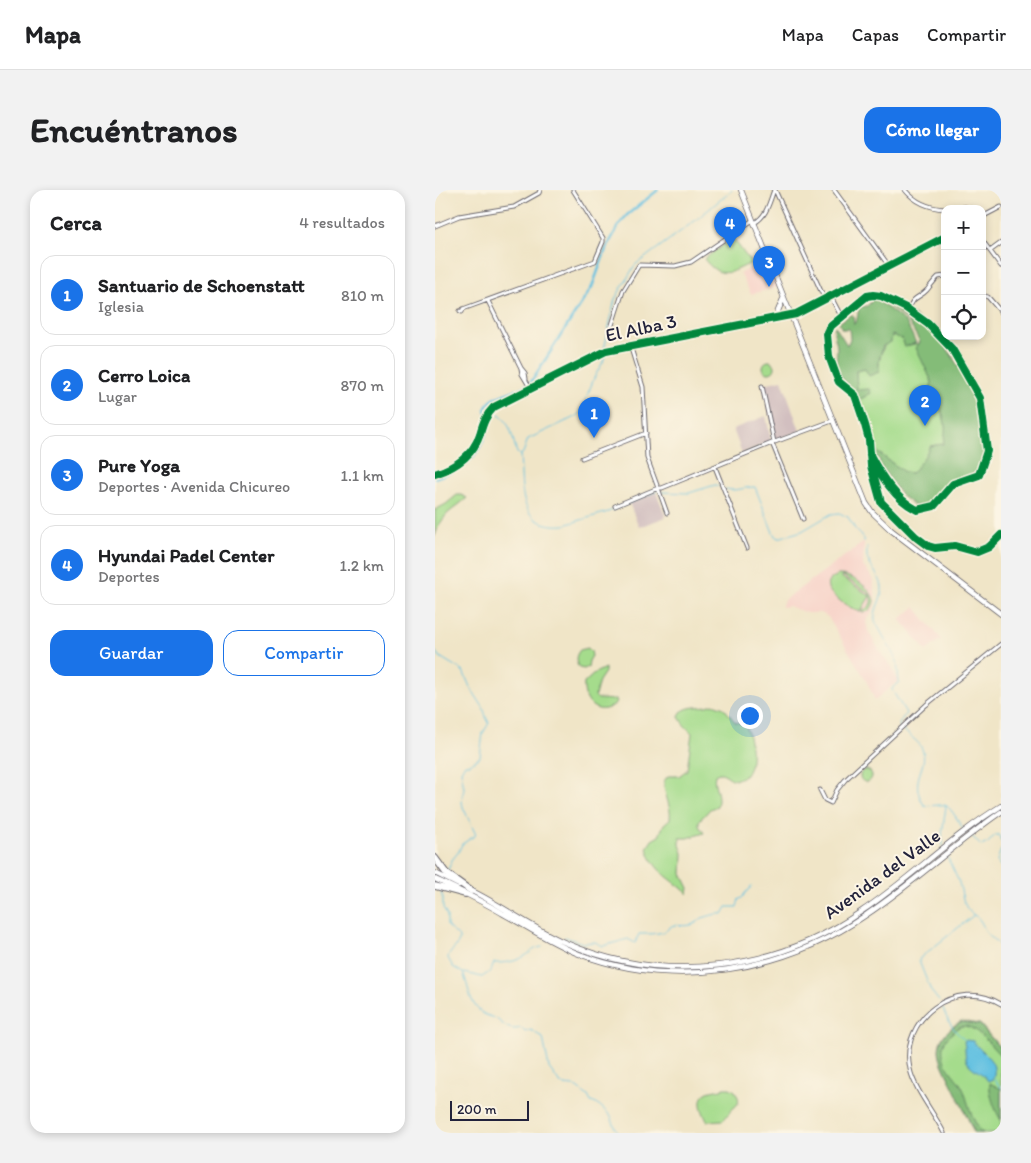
<!DOCTYPE html>
<html lang="es">
<meta charset="utf-8">
<style>
body{margin:0;font-family:Itim,sans-serif;background:#f2f2f2;color:#202124}
.controls{position:absolute;right:15px;top:15px;display:grid;overflow:hidden;border-radius:10px;box-shadow:0 2px 8px #0003}
.controls button{width:45px;height:45px;display:grid;place-items:center;padding:0;border:0;border-bottom:1px solid #e0e0e0;background:#fff;color:#202124;font:25px sans-serif}
.scale{position:absolute;left:15px;bottom:12px;width:79px;box-sizing:border-box;padding-left:5px;border:2px solid #22223b;border-top:0;font-size:14px;line-height:18px;white-space:nowrap;color:#22223b;-webkit-text-stroke:4px #fcf5e5;paint-order:stroke}
.you{position:absolute;left:314px;top:525px;width:18px;height:18px;margin:-12px;border:4px solid #fff;border-radius:50%;background:#1a73e8;box-shadow:0 0 0 8px #1a73e833}
.badge{display:grid;place-items:center;width:32px;height:32px;border-radius:50%;background:#1a73e8;color:#fff;font-size:16px;font-weight:700}
.pin{position:absolute;translate:-50% -41px;filter:drop-shadow(0 1px 2px #0008)}
.pin::after{content:'';position:absolute;top:26px;width:18px;height:15px;background:inherit;clip-path:polygon(0 0,100% 0,50% 100%)}
.list{margin:0;padding:0;list-style:none}
h2{display:flex;justify-content:space-between;align-items:center;height:65px;margin:0;padding:0 20px;font-size:21px}
h2 small{font-size:16px;font-weight:400;color:#757577}
.list li{display:grid;grid-template-columns:32px 1fr auto;gap:15px;align-items:center;box-sizing:border-box;height:80px;margin:0 10px 10px;padding:0 10px;border:1px solid #e0e0e0;border-radius:15px}
.list b{display:block;font-size:19px;white-space:nowrap}
.list p{margin:0;font-size:16px;white-space:nowrap;color:#757577}
.list em{font-size:16px;font-style:normal;color:#757577}
.actions{display:flex;gap:10px;padding:15px 20px}
.actions a{flex:1;padding:11px 0;border:1px solid #1a73e8;border-radius:15px;text-align:center;font-size:18px;color:#1a73e8}
.actions .main{background:#1a73e8;color:#fff}
.icon{flex:none;width:28px;height:28px;fill:none;stroke:currentColor;stroke-width:2;stroke-linecap:round;stroke-linejoin:round}
.map{position:relative;flex:none;width:566px;height:943px;overflow:hidden;border-radius:15px}
header{display:flex;align-items:center;gap:30px;box-sizing:border-box;height:70px;padding:0 25px;background:#fff;border-bottom:1px solid #e0e0e0}
header strong{font-size:24px}
nav{display:flex;gap:28px;margin-inline-start:auto;font-size:18px}
.intro{display:flex;align-items:center;justify-content:space-between;box-sizing:border-box;height:120px;padding:0 30px}
h1{margin:0;font-size:35px}
.button{padding:12px 22px;border-radius:15px;background:#1a73e8;color:#fff;font-size:18px;font-weight:700}
main{display:flex;gap:30px;padding:0 30px}
aside{flex:1;background:#fff;border-radius:15px;box-shadow:0 2px 8px #0003}
.map>svg:first-child{display:block}
</style>
<header>
<strong>Mapa</strong>
<nav><a>Mapa</a><a>Capas</a><a>Compartir</a></nav>
</header>
<div class="intro"><h1>Encuéntranos</h1><a class="button">Cómo llegar</a></div>
<main>
<aside>
<h2>Cerca<small>4 resultados</small></h2>
<ul class="list">
<li><span class="badge">1</span><div><b>Santuario de Schoenstatt</b><p>Iglesia</p></div><em>810 m</em></li>
<li><span class="badge">2</span><div><b>Cerro Loica</b><p>Lugar</p></div><em>870 m</em></li>
<li><span class="badge">3</span><div><b>Pure Yoga</b><p>Deportes · Avenida Chicureo</p></div><em>1.1 km</em></li>
<li><span class="badge">4</span><div><b>Hyundai Padel Center</b><p>Deportes</p></div><em>1.2 km</em></li>
</ul>
<div class="actions"><a class="main">Guardar</a><a>Compartir</a></div>
</aside>
<div class="map">
<svg width="566" height="943" viewBox="0 0 566 943">
<rect width="100%" height="100%" fill="#fcf5e5"/>
<filter id="ink" filterUnits="userSpaceOnUse"><feTurbulence type="fractalNoise" baseFrequency=".02" numOctaves="2"/><feDisplacementMap in="SourceGraphic" scale="10" xChannelSelector="R" yChannelSelector="G"/><feConvolveMatrix kernelMatrix="1 2 1 2 8 2 1 2 1" color-interpolation-filters="sRGB"/></filter>
<filter id="wash" filterUnits="userSpaceOnUse"><feTurbulence type="fractalNoise" baseFrequency=".0096" numOctaves="4" result="noise"/><feDisplacementMap in="SourceGraphic" scale="20" xChannelSelector="R" yChannelSelector="G"/><feGaussianBlur stdDeviation="1.12" result="paint"/><feColorMatrix in="noise" values="0 0 0 0 0 0 0 0 0 0 0 0 0 0 0 0 0 1.4 0 .05"/><feComposite in="paint" operator="in"/></filter>
<g filter="url(#wash)">
<rect width="100%" height="100%" fill="#f0e5c7"/>
<path fill="#f7d1c7" d="M332,71L343,97L316,104L305,83Z
M429,352L428,376L437,387L440,403L439,418L431,432L433,441L447,465L457,477L463,491L440,510L431,490L393,427L386,423H372L353,416L347,417V415L349,410Z
M480,417L506,449L491,461L465,429Z"/>
<path fill="#d2bfc0" d="M347,190L365,241L340,250L328,194Z
M331,226L336,251L307,263L298,239Z
M221,302L231,327L204,337L194,313Z"/>
<path fill="#a5dc8c" stroke="#647f64" fill-rule="evenodd" d="M298,48L316,73C295,83 286,90 269,69Z
M457,144L467,149L470,156L485,153L490,176L497,192L512,239L508,254L495,256L490,266L478,283L469,282L437,258L424,210L436,203L422,201L421,181L430,179L443,182C444,167 447,157 457,144Z
M328 177a6 6 0 1 1 12 0a6 6 0 1 1-12 0Z
M22,305H26L32,308L12,324L4,335L0,346V320L11,314Z
M403,385C416,384 437,398 439,411C434,431 419,419 408,413C397,405 382,394 403,385ZM408,386L434,403C439,411 435,419 426,421L435,406L406,387Z
M153,458L156,461L157,466L154,471L153,477L149,479L144,478C140,471 140,466 145,460Z
M170,478V482L164,491L160,506L163,509L181,510L182,512C165,529 147,514 149,493L160,483Z
M278,514L289,518L300,532L310,535C316,548 320,572 311,585L300,590C292,588 288,579 280,585C277,595 286,603 282,616L275,619L264,631V636L269,643L253,648H245V655L248,663L247,684L254,698L253,704C236,687 219,683 212,658L217,650L224,646L229,634L235,629C237,616 228,604 229,591L233,586H244L252,580L257,543L249,535L244,527L246,522C257,514 267,519 278,514Z
M425 586a6 6 0 1 1 12 0a6 6 0 1 1-12 0Z
M526,831L545,834L566,859V943H539C533,929 527,914 520,900C506,872 490,853 526,831Z
M289,898H295L300,901C308,915 301,914 294,923C292,925 291,928 288,930L272,931C268,922 260,908 273,902C278,900 284,900 289,898Z"/>
<path fill="#84bc78" stroke="#536f5a" d="M440,108L471,132L481,153L470,156L467,149L457,145L456,152L448,156L444,170V182L434,186L430,179L421,181L422,200L434,199L436,203L424,210C418,199 403,187 401,174C401,169 402,164 402,159C402,150 397,145 400,136L412,155L415,149L414,139H407L404,133L415,125H418L419,134L422,129L424,117L432,116Z
M447,110L479,126L495,138L512,158L542,207L549,263L545,278L540,282L532,287L518,290L510,296L505,306L496,313L487,316H479L466,305L444,274L445,270L439,266L437,258L469,282L477,283L490,266L495,256L508,254C513,235 510,218 493,205L497,192L481,158L485,152L473,131Z
M526,832L545,835L566,859V866C557,858 539,831 524,837C521,839 518,842 515,845C508,852 506,859 509,869C511,879 525,890 529,901C534,915 537,932 548,943H540C533,929 527,915 520,901C507,873 490,852 526,832Z
M555,893L566,899V930C561,923 553,902 555,893Z"/>
<path fill="#63c1e1" stroke="#42728e" d="M530,850L538,851C548,865 564,870 558,889L553,891C546,881 539,881 533,873C529,868 531,859 529,852Z"/>
<g fill="none" stroke-linecap="round" stroke-linejoin="round">
<path stroke="#63c1e1" stroke-width="1" d="M169,160L180,109L200,75L261,30L297,0
M54,229L62,223C75,228 78,251 82,263L85,265C88,297 81,339 129,335L173,322L222,301
M85,265L88,263L93,249L140,227L145,223L160,186L168,172L170,164
M291,299C303,302 308,297 320,297L337,340L340,346L343,348L367,341L396,324L404,323L413,327L420,339L427,346L429,351
M226,302L254,303L280,295L284,296
M432,357C432,362 431,368 434,372C438,381 445,386 447,397C448,410 438,419 440,431L462,471L464,493L458,497L457,500L471,523L465,532L464,536C470,542 481,550 485,555C498,576 471,587 489,615C496,617 504,614 510,615C516,617 525,634 528,639
M0,461L5,467L28,481L35,497L48,517L51,527L54,533L48,543L45,567L35,574H30L26,581L29,598L27,612L28,617L41,645L27,654L24,661L17,670L13,680
M537,646L546,656L553,653L560,645H564L566,651
M508,656L507,645L511,616
M566,660L562,671L566,677
M6,702L8,709V718L12,726V736C15,740 18,741 21,744C31,752 14,760 13,768L18,777L28,783C34,796 34,813 46,822C52,827 59,826 64,831C71,837 76,841 86,838L90,842L96,840L108,848L114,878L124,892L129,895L139,896L153,906L156,912L164,915L175,925L181,939L185,943
M539,725C547,730 547,735 551,742C553,746 562,751 566,758
M130,747L148,753L160,752L168,756L193,749L200,753L204,744C213,744 220,744 229,742C233,740 235,736 239,735C250,736 259,737 267,728C275,726 281,723 288,724L292,717H302L304,709L307,708L310,703L315,699L316,696
M29,783L47,787L56,781L59,773C69,773 81,772 90,766C98,761 97,759 107,757
M504,811L496,801L484,771L485,768L539,725C526,717 528,702 523,690C518,680 514,670 509,660
M508,818C511,829 520,843 530,850
M559,889L566,898"/>
<path stroke="#63c1e1" stroke-width="2.5" d="M0,288C8,285 18,282 26,277C41,268 52,248 53,231C54,226 51,224 50,220C56,202 83,204 96,192L157,97L171,59L184,35L192,25L223,0"/>
</g>
</g>
<g filter="url(#ink)">
<g fill="none" stroke-linecap="round" stroke-linejoin="round">
<g stroke="#6a666c" stroke-width="5">
<path id="minor" d="M340,0L390,110
M399,0L454,76
M470,0C480,12 494,18 510,19
M517,19L530,17L537,19
M547,27L566,17
M319,33C332,26 334,13 339,0
M0,36L24,26L79,17L104,3L105,0
M547,50L566,76
M555,61L566,53
M547,105L553,107L566,122
M396,107L407,128
M53,111L86,178L87,184L96,199
M474,120C478,105 484,109 492,100C496,95 499,91 503,87L510,86
M25,121L27,122L28,119L160,71L168,52V48L138,0
M176,138L188,101L204,75L240,76L256,72L318,30
M195,155L208,197L212,268L223,298H227L337,253L397,231
M86,178L90,183L91,189
M327,196L339,252
M337,253L368,329
M435,265C446,286 460,309 482,320L499,316L518,294L544,285L552,261L545,208L517,159L493,134L471,118L446,106L438,105L432,106L396,136L392,144L394,166L401,185L404,192L420,205L430,235L434,250L436,276L446,312L481,347L493,356L500,358L520,356L542,362L554,357L566,345
M147,268L211,243
M280,277L312,358
M0,284C21,277 38,266 45,244C48,233 51,225 59,217L171,161L361,124L510,47
M180,316L223,298L232,323
M385,600L390,610L396,613L402,600L410,590L491,515L566,454
M509,943C500,924 479,899 475,879C464,829 521,786 566,814"/>
</g>
<g stroke="#6a666c" stroke-width="6">
<path id="major" d="M306,0L431,313L437,322L456,340L566,424
M340,128L348,109
M0,683L24,695
M0,689C23,700 45,710 67,723C93,737 116,753 144,764C239,800 348,782 431,725C478,694 519,654 566,622
M35,700C68,716 98,739 131,753C228,795 341,781 427,721C475,689 517,646 566,616"/>
</g>
<g stroke="#6a666c" stroke-width="8">
<path id="highway" d="M0,668L11,683L36,701
M0,696L30,704"/>
</g>
<use href="#minor" stroke="#fff" stroke-width="3"/>
<use href="#major" stroke="#fff" stroke-width="4.5"/>
<use href="#highway" stroke="#fff" stroke-width="5.5"/>
<g stroke="#fcf5e5" stroke-width="11">
<path id="cycleway" d="M435,265C446,286 460,309 482,320L499,316L518,294L544,285L552,261L545,208L517,159L493,134L471,118L446,106L438,105L432,106L396,136L392,144L394,166L401,185L404,192L420,205L430,235L434,250L436,276L446,312L481,347L493,356L500,358L520,356L542,362L554,357L566,345
M0,284C21,277 38,266 45,244C48,233 51,225 59,217L171,161L361,124L510,47"/>
</g>
<use href="#cycleway" stroke="#00873e" stroke-width="8"/>
</g>
</g>
<g text-anchor="middle" dominant-baseline="central" stroke-width="4" stroke-linejoin="round" paint-order="stroke">
<g font-size="19" fill="#22223b" stroke="#fcf5e5">
<text transform="translate(206 138) rotate(-12)">El Alba 3</text>
<text transform="translate(447 684) rotate(-36)">Avenida del Valle</text>
</g>
</g>
</svg>
<div class="controls">
<button>+</button>
<button>−</button>
<button><svg class="icon" aria-label="locate" viewBox="0 0 24 24"><circle cx="12" cy="12" r="6"/><path d="M12 2v4M12 18v4M2 12h4M18 12h4"/></svg></button>
</div>
<div class="scale">200 m</div>
<div class="you"></div>
<div class="pin badge" style="left:159px;top:248px">1</div>
<div class="pin badge" style="left:490px;top:236px">2</div>
<div class="pin badge" style="left:334px;top:97px">3</div>
<div class="pin badge" style="left:295px;top:58px">4</div>
</div>
</main>
